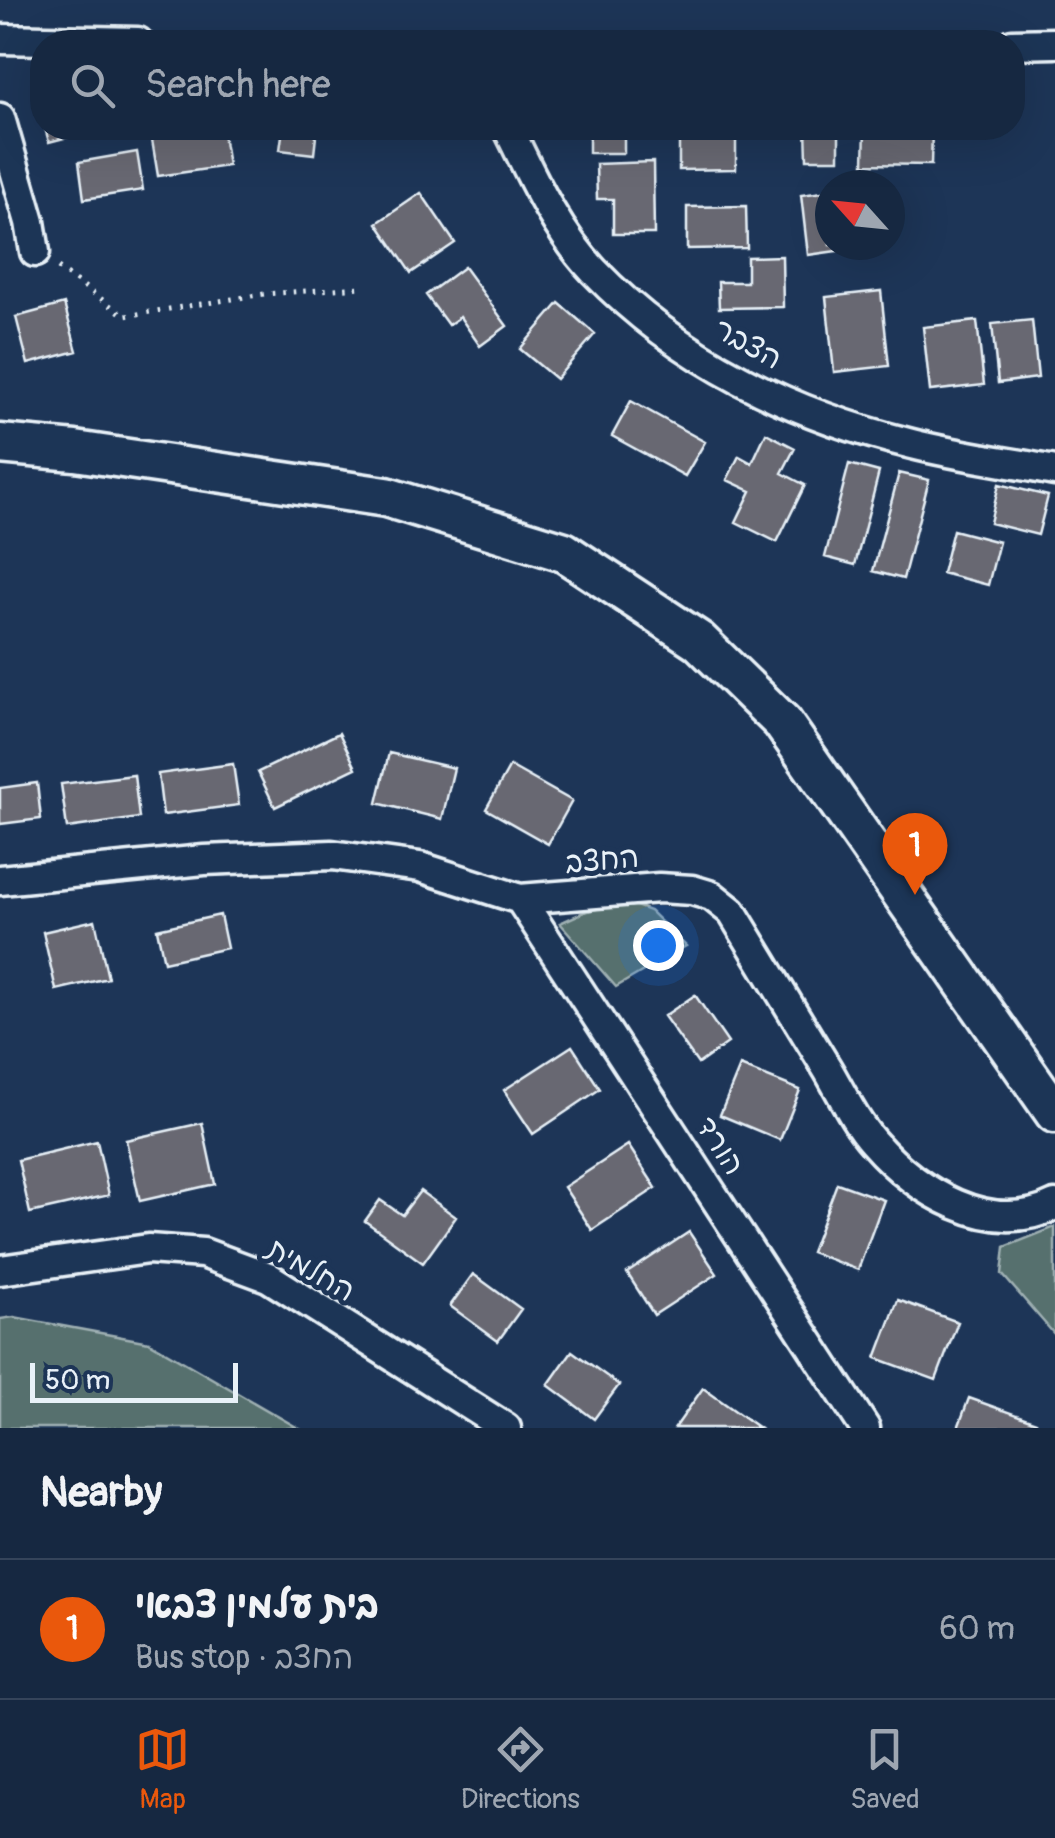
<!DOCTYPE html>
<meta charset="utf-8">
<style>
body{margin:0;font-family:Pangolin,"Playpen Sans Hebrew",sans-serif;background:#23344c;color:#f1f3f6}
.compass{position:absolute;left:815px;top:170px;width:90px;height:90px;border-radius:50%;background:#162841;box-shadow:0 10px 40px #0002;rotate:297deg}
.scale{position:absolute;left:30px;bottom:25px;width:208px;box-sizing:border-box;padding-left:10px;border:5px solid #e8f1f8;border-top:0;font-size:28px;line-height:35px;white-space:nowrap;color:#e8f1f8;-webkit-text-stroke:8px #1d3557;paint-order:stroke}
.you{position:absolute;left:658px;top:945px;width:35px;height:35px;margin:-25px;border:8px solid #fff;border-radius:50%;background:#1a73e8;box-shadow:0 0 0 15px #1a73e833}
.badge{display:grid;place-items:center;width:65px;height:65px;border-radius:50%;background:#ea580c;color:#fff;font-size:32px;font-weight:700}
.pin{position:absolute;translate:-50% -82px;filter:drop-shadow(0 2px 5px #0008)}
.pin::after{content:'';position:absolute;top:52px;width:35px;height:30px;background:inherit;clip-path:polygon(0 0,100% 0,50% 100%)}
.list{margin:0;padding:0;list-style:none}
h2{display:flex;justify-content:space-between;align-items:center;height:130px;margin:0;padding:0 40px;font-size:42px}
h2 small{font-size:32px;font-weight:400;color:#9ea6b1}
.list li{display:grid;grid-template-columns:65px 1fr auto;gap:30px;align-items:center;box-sizing:border-box;height:140px;padding:0 40px;border-top:2px solid #35445a}
.list b{display:block;font-size:38px;white-space:nowrap}
.list p{margin:0;font-size:32px;white-space:nowrap;color:#9ea6b1}
.list em{font-size:32px;font-style:normal;color:#9ea6b1}
.icon{flex:none;width:55px;height:55px;fill:none;stroke:currentColor;stroke-width:2;stroke-linecap:round;stroke-linejoin:round}
.map{position:relative;flex:none;width:1055px;height:1428px;overflow:hidden}
.search{position:absolute;background:#162841;box-shadow:0 10px 40px #0002;left:30px;right:30px;top:30px;height:110px;display:flex;align-items:center;gap:25px;box-sizing:border-box;padding:0 35px;border-radius:40px;color:#9ea6b1;font-size:38px}
.sheet{height:270px;background:#162841}
nav{display:flex;justify-content:space-around;align-items:center;box-sizing:border-box;height:140px;border-top:2px solid #35445a;background:#162841;font-size:28px;color:#9ea6b1}
nav a{display:grid;justify-items:center;gap:5px}
nav .on{color:#ea580c}
.map>svg:first-child{display:block}
</style>
<div class="map">
<svg width="1055" height="1428" viewBox="0 0 1055 1428">
<rect width="100%" height="100%" fill="#1d3557"/>
<filter id="ink" filterUnits="userSpaceOnUse"><feTurbulence type="fractalNoise" baseFrequency=".01" numOctaves="2"/><feDisplacementMap in="SourceGraphic" scale="20" xChannelSelector="R" yChannelSelector="G"/><feConvolveMatrix kernelMatrix="1 2 1 2 8 2 1 2 1" color-interpolation-filters="sRGB"/></filter>
<g filter="url(#ink)">
<path fill="#56706e" stroke="#9fb0b3" stroke-width="2.5" d="M625,902L650,911L686,946L616,987L560,923L584,912Z
M1055,1227V1335L1002,1274L1005,1247Z
M14,1317L149,1342L298,1428H0V1319Z"/>
<path fill="#686872" stroke="#e8f1f8" stroke-width="2.5" d="M42,85V116L35,87Z
M45,128H103L49,142Z
M199,128H222L228,166L158,176L151,134Z
M283,128H317L314,154L280,150Z
M589,128H624V153H589Z
M679,128H736V169L679,170Z
M806,128H839V159H807Z
M865,128H932L931,165L864,164Z
M137,152L143,190L84,199L79,162Z
M653,162L654,234H613V199H597L596,164Z
M830,191V245L872,246L808,255L801,195Z
M421,193L455,243L411,273L377,223Z
M746,206L747,248L687,249V207Z
M782,256L783,307L719,308L718,282H747V257Z
M464,267L507,326L480,346L460,317L448,325L426,295Z
M881,291L889,366L834,372L826,297Z
M559,303L595,334L556,379L520,349Z
M64,304L77,351L28,364L16,317Z
M1032,320L1038,378L998,383L992,324Z
M977,321L984,385L930,391L923,327Z
M631,401L705,442L685,476L612,436Z
M766,433L795,448L782,473L805,485L777,542L736,522L751,491L727,480L739,456L752,463Z
M849,464L879,472L855,565L825,557Z
M899,473L929,480L903,579L873,571Z
M999,484L1048,496L1038,535L990,523Z
M953,530L999,542L988,585L942,573Z
M339,733L356,768L275,807L258,772Z
M389,753L454,768L442,819L377,803Z
M233,764L239,805L163,815L158,774Z
M510,766L572,801L548,844L486,809Z
M134,775L139,818L67,828L61,784Z
M37,783L41,819L0,824V788Z
M220,915L227,948L164,962L157,929Z
M95,920L108,978L56,990L43,932Z
M695,995L728,1043L698,1064L664,1016Z
M572,1046L600,1089L533,1134L504,1090Z
M740,1066L800,1090L780,1140L720,1115Z
M202,1123L215,1184L140,1201L126,1140Z
M97,1141L109,1195L30,1213L18,1160Z
M628,1145L656,1188L592,1230L564,1187Z
M837,1183L884,1200L858,1270L811,1252Z
M420,1191L456,1217L423,1263L365,1221L380,1200L402,1215Z
M689,1232L717,1274L654,1315L627,1273Z
M473,1274L521,1309L498,1341L450,1306Z
M898,1300L958,1322L936,1380L876,1358Z
M572,1351L619,1385L594,1419L548,1385Z
M703,1388L759,1428H675Z
M969,1398L1036,1422L1034,1428H958Z"/>
<g fill="none" stroke-linecap="round" stroke-linejoin="round">
<g stroke="#e8f1f8" stroke-width="35">
<path id="street" d="M0,39L138,42
M1012,44L1055,43
M0,118L30,222L35,252
M508,128C532,177 556,231 594,271C679,360 794,415 912,444C959,456 1008,462 1055,471
M0,880L204,860L332,855L420,867L520,899L659,888L692,890L712,896L732,912C764,965 796,1018 828,1070C842,1094 855,1122 873,1142C916,1191 990,1238 1055,1205
M520,899L865,1428
M0,1270L148,1249L203,1253L268,1277L506,1428"/>
</g>
<g stroke="#e8f1f8" stroke-width="45">
<path id="secondary" d="M0,444L75,451L386,497L564,552L699,641L782,722L1055,1113"/>
</g>
<path stroke="#e8f1f8" stroke-width="5" stroke-dasharray="2.5 8" stroke-linecap="butt" d="M58,268L125,316L264,294L361,287"/>
<use href="#street" stroke="#1d3557" stroke-width="28"/>
<use href="#secondary" stroke="#1d3557" stroke-width="38"/>
</g>
</g>
<g text-anchor="middle" dominant-baseline="central" stroke-width="10" stroke-linejoin="round" paint-order="stroke">
<g font-size="30" fill="#e8f1f8" stroke="#1d3557">
<text transform="translate(748 344) rotate(29)">הצבר</text>
<text transform="translate(602 860) rotate(-5)">החצב</text>
<text transform="translate(720 1146) rotate(57)">הורד</text>
<text transform="translate(311 1270) rotate(30)">החלמית</text>
</g>
</g>
</svg>
<svg class="compass" viewBox="-18 -18 36 36"><path d="M0-13l5 13h-10z" fill="#e53935"/><path d="M0 13l5-13h-10z" fill="#9ea6b1"/></svg>
<div class="scale">50 m</div>
<div class="you"></div>
<div class="pin badge" style="left:915px;top:895px">1</div>
<div class="search"><svg class="icon" aria-label="search" viewBox="0 0 24 24"><circle cx="10" cy="10" r="6"/><path d="M15 15l6 6"/></svg>Search here</div>
</div>
<section class="sheet">
<h2>Nearby<small></small></h2>
<ul class="list">
<li><span class="badge">1</span><div><b>בית עלמין צבאי</b><p>Bus stop · החצב</p></div><em>60 m</em></li>
</ul>
</section>
<nav>
<a class="on"><svg class="icon" aria-label="map" viewBox="0 0 24 24"><path d="M3 6l6-2 6 2 6-2v14l-6 2-6-2-6 2zM9 4v14M15 6v14"/></svg>Map</a>
<a><svg class="icon" aria-label="directions" viewBox="0 0 24 24"><path d="M12 3l9 9-9 9-9-9zM9 14v-3h6M13 9l2 2-2 2"/></svg>Directions</a>
<a><svg class="icon" aria-label="saved" viewBox="0 0 24 24"><path d="M7 4h10v16l-5-4-5 4z"/></svg>Saved</a>
</nav>
